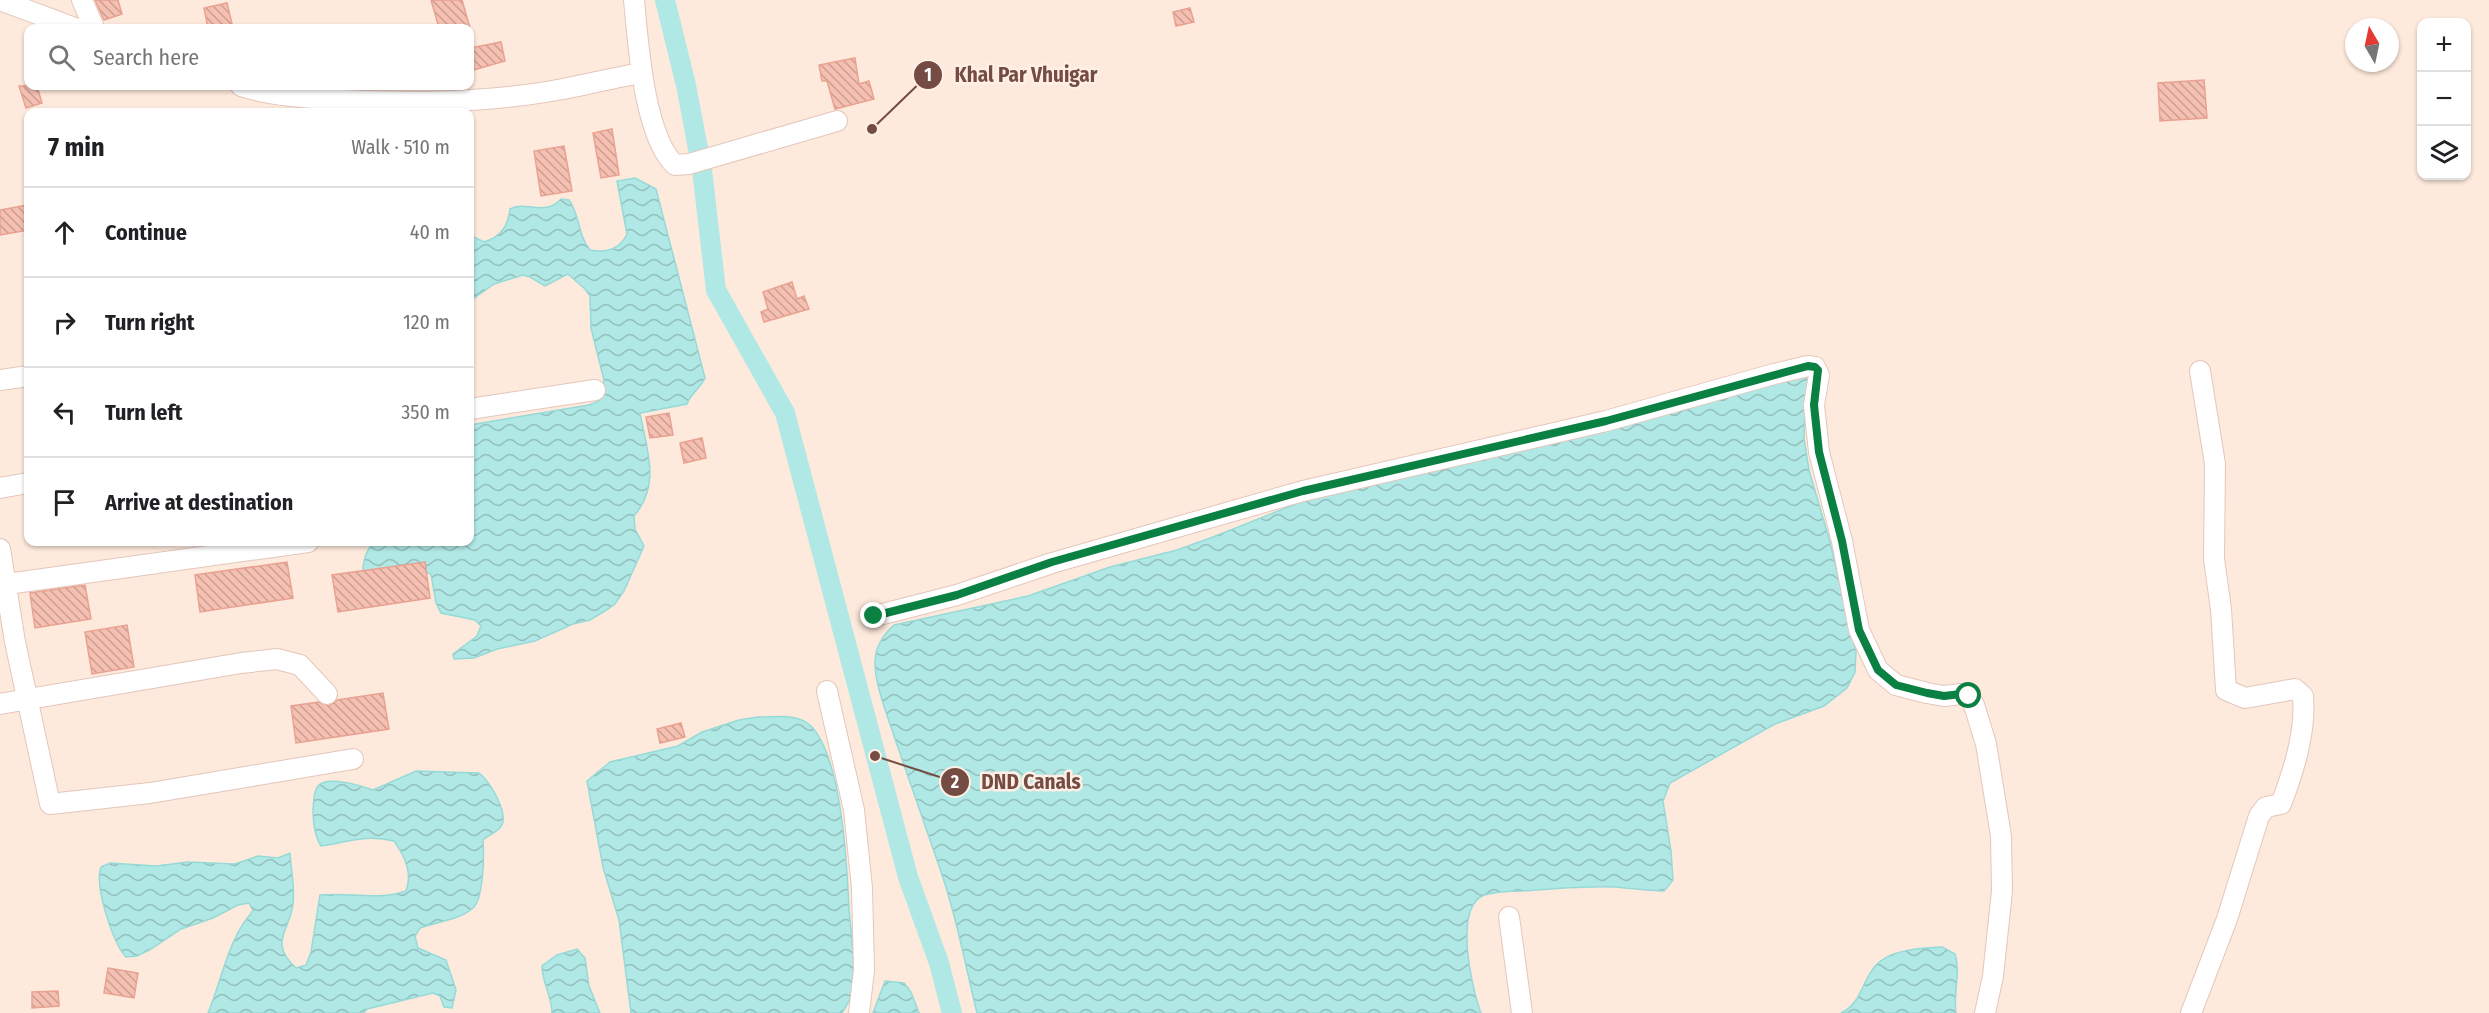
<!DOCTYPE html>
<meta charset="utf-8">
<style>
body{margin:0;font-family:"Fira Sans Condensed",sans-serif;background:#f2f2f2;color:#202124}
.controls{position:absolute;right:18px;top:18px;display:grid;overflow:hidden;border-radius:12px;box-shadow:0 2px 4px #0004}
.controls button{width:54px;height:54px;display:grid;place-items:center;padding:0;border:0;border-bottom:2px solid #e0e0e0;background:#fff;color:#202124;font:30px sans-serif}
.compass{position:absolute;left:2345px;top:18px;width:54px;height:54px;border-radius:50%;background:#fff;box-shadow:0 2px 4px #0004;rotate:351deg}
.stop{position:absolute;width:18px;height:18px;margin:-14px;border:4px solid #0b8043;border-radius:50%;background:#fff}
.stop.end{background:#0b8043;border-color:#fff;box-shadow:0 2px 6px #0008}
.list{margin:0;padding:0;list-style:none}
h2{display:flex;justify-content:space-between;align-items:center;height:78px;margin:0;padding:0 24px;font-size:26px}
h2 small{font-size:20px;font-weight:400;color:#757577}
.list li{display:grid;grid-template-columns:39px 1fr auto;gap:18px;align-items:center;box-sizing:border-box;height:90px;padding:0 24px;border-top:2px solid #e0e0e0}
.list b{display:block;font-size:22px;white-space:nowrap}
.list em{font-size:20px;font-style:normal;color:#757577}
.icon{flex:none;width:33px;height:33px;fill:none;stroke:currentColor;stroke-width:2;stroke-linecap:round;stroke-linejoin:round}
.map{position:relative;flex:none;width:2489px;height:1013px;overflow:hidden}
.search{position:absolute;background:#fff;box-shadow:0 2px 4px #0004;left:24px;top:24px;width:450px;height:66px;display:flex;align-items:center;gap:15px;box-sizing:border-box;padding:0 21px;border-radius:12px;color:#757577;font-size:22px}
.panel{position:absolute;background:#fff;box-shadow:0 2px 4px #0004;left:24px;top:108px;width:450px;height:438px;border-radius:12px}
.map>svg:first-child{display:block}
</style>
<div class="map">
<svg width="2489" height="1013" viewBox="0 0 2489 1013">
<defs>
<pattern id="water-waves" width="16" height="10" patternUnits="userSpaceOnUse" patternTransform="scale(1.5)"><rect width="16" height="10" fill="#b0e8e5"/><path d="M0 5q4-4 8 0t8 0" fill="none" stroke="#94bebb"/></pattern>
<pattern id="building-back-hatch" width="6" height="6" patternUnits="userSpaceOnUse" patternTransform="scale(1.5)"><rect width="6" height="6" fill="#f5c0b2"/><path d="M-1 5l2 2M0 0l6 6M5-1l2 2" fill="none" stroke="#cb9e92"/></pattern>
</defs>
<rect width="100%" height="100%" fill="#feeadc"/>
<path fill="url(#water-waves)" stroke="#96dad8" stroke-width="1.5" d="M635,178L656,189L705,378C700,389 691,393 687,404L640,413C647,451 661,484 634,516L635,529L644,546L624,591L615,604L608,609L590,620L573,624L535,641L497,649L474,658L454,659L453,654L477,636L481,626L475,620L441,613L436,603L431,574L420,570L363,578C362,562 365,554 373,542H470V425L589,405L599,401L604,380L591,328L590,296L585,289L568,274L545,286L530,277L523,275L494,284L470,301V235L484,242C501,237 508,226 510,209C526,200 545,217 561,199L569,200C580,215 578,236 590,250C606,253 620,249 627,234L617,181Z
M1812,373L1805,411L1804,438L1809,470L1830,542L1856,652L1855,672L1847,688L1824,706L1775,724L1670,783L1663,801L1671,851L1673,880L1664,891C1647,891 1631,888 1614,887C1584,886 1553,889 1522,891C1513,891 1490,892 1482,896C1454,911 1472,989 1481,1013H977C965,964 956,914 939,866C924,823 909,780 894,736C887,715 874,682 875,660C876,645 884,634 894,625L1028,596L1110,567L1177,550L1213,537L1331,490Z
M758,717C776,717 798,713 811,726C842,758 847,865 849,909C851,935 857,971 851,997C849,1002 845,1008 842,1013H631L619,920L603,867L587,781L610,762L678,746L702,732L739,720Z
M416,771L479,773C490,781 511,816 500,828C495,833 488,835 483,840C484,854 484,898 473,908C460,920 436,922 420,928L415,936L418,948L446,960L456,990L452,1008L444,1007L440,996L433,993L367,1009L364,1013H208C222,980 228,938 253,911L249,903L238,905L213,918L181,929L151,949L137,956L126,957C113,943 94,886 101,867L110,863L156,866L188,862L235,864L258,856L278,858L290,853C291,869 295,888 293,904C290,931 268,942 296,968L306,965L311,952L320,895C348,892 378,901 406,891C413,873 405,856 394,841C366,834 348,842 321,846C314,835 313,822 313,809C314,802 313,792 318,786C327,775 362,786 373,790Z
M1942,947L1955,954C1961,972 1953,993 1956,1013H1841C1862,1003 1862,980 1876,965C1891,949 1922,948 1942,947Z
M577,949L585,958L589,986L600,1013H552C552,996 542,983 542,966L557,955Z
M885,981L904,983L911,992L919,1013H873Z"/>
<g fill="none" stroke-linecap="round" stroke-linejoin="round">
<path stroke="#b0e8e5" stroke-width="20" d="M665,0L686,85L702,170L716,290L785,413L908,877L939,963L952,1013"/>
</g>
<path fill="url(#building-back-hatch)" stroke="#e9a291" stroke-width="1.5" d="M95,0H118L122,14L104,20Z
M431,0H462L470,28H439Z
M227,3L233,28H208L204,8Z
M1190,8L1194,22L1176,26L1173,12Z
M501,42L505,61L470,71V48Z
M855,58L859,84L869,81L874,99L835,109L827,81H822L819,65Z
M2204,80L2207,118L2160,121L2158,83Z
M19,86H37L42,103L26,108Z
M612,129L619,175L601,178L593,133Z
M564,146L572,191L541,196L534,151Z
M28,205V230L0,235V210Z
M792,282L797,299L804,296L809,309L764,322L761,312L768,309L763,292Z
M669,413L673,435L650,438L646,417Z
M702,438L706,458L684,463L680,443Z
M287,562L293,598L200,612L195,575Z
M425,562L430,598L338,612L332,575Z
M85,585L91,619L35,628L30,593Z
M127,625L134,667L92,674L85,632Z
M383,693L389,729L296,743L291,706L319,702L329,706L337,700Z
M681,723L685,737L660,743L657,729Z
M108,968L138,973L134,998L104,993Z
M58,991L59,1006L32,1008V992Z"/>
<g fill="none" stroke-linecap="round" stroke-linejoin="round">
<g stroke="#e4c6bb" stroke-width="22">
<path id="minor" d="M0,0L75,28
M82,0L94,28
M634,0C638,42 644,136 675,165L689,164L837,121
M241,86C272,96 308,98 341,100C411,103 482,103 552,91C582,86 611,78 642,73
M0,380L28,376
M470,409L595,390
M0,488L28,483
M0,549L15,642L50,804L150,793L353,759
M7,584L308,542
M875,616L957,595L1052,563L1303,491L1606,421L1774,374L1808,366L1815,367L1819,375L1814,405L1819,452L1842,541L1859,630L1878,670L1896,685L1927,693L1944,696L1961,694L1969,696L1974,705L1986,744L2001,836L2002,891L1993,976L1985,1013
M827,691L854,810L862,888L864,970L859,1013
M0,704L241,663L277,659L300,665L327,694
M1509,917L1522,1013
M2191,1013L2227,919L2259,816L2266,807L2281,804C2294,770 2306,732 2303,696L2295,689L2245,698L2226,690L2221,609L2214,559L2215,464L2200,371"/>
</g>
<use href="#minor" stroke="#fff" stroke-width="20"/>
</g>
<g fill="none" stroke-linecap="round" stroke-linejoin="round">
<path stroke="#0b8043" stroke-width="8" d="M874,616L957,595L1052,562L1303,491L1606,421L1808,366L1815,367L1818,370L1814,405L1819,452L1842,541L1859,630L1878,670L1896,685L1927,693L1944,696L1961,694L1969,696"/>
</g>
<path fill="none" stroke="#744c44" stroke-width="2" d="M872 129L928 75M875 756L955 782"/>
<g fill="#744c44" stroke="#ffefe4" stroke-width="2">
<circle cx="872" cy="129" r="6"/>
<circle cx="875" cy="756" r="6"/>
<circle cx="928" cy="75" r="15"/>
<circle cx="955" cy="782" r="15"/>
</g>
<g font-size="18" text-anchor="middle" font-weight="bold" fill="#fff">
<text x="928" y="81">1</text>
<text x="955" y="788">2</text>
</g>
<g font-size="21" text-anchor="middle" font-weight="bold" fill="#744c44" stroke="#ffefe4" stroke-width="5" stroke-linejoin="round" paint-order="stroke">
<text x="1026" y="82">Khal Par Vhuigar</text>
<text x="1031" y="789">DND Canals</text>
</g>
</svg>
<div class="controls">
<button>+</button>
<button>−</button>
<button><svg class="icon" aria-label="layers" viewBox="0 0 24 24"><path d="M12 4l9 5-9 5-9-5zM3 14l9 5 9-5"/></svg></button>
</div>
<svg class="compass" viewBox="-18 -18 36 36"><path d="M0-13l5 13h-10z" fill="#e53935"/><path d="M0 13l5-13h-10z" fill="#757577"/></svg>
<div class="stop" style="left:1969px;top:696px"></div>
<div class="stop end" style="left:874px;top:616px"></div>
<div class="search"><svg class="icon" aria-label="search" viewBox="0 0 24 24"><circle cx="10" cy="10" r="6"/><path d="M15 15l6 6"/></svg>Search here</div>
<section class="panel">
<h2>7 min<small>Walk · 510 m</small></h2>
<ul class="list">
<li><svg class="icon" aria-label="ahead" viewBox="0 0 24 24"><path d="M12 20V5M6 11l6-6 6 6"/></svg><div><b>Continue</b></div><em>40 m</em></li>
<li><svg class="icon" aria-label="right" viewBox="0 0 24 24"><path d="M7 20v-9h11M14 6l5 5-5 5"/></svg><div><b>Turn right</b></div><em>120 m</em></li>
<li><svg class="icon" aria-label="left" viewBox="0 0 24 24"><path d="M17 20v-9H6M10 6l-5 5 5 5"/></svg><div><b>Turn left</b></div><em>350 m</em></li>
<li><svg class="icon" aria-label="arrive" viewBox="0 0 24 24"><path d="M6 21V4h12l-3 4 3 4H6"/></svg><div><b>Arrive at destination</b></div></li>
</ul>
</section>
</div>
